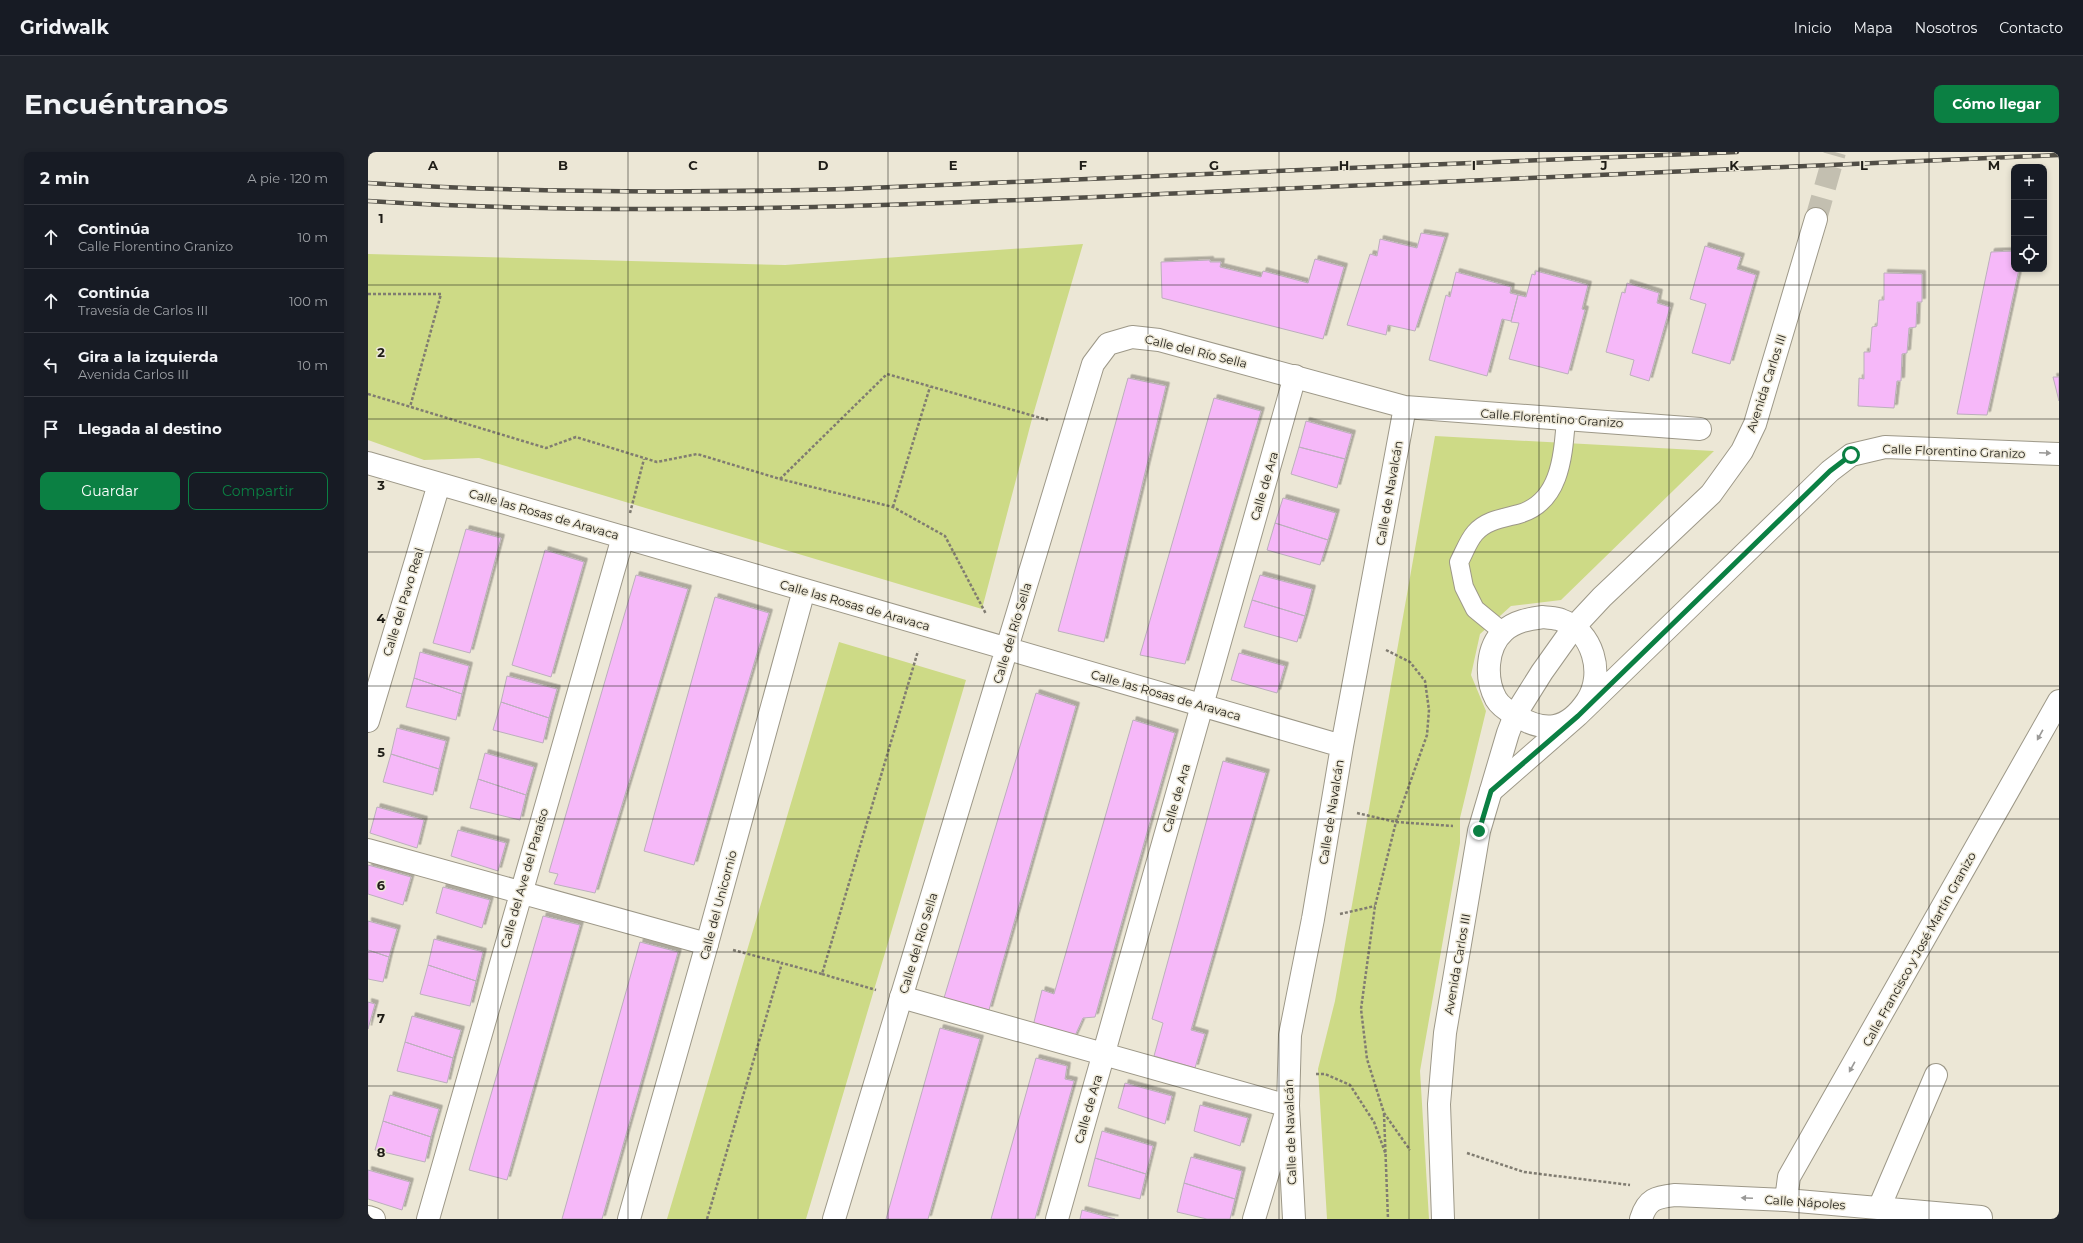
<!DOCTYPE html>
<html lang="es">
<meta charset="utf-8">
<style>
body{margin:0;font-family:Montserrat,sans-serif;background:#20242c;color:#f1f3f6}
.controls{position:absolute;right:12px;top:12px;display:grid;overflow:hidden;border-radius:8px;box-shadow:0 2px 6px #0003}
.controls button{width:36px;height:36px;display:grid;place-items:center;padding:0;border:0;border-bottom:1px solid #363941;background:#171b24;color:#f1f3f6;font:20px sans-serif}
.stop{position:absolute;width:12px;height:12px;margin:-9px;border:3px solid #0b8043;border-radius:50%;background:#fff}
.stop.end{background:#0b8043;border-color:#fff;box-shadow:0 1px 4px #0008}
.list{margin:0;padding:0;list-style:none}
h2{display:flex;justify-content:space-between;align-items:center;height:52px;margin:0;padding:0 16px;font-size:17px}
h2 small{font-size:13px;font-weight:400;color:#9ea1a6}
.list li{display:grid;grid-template-columns:26px 1fr auto;gap:12px;align-items:center;box-sizing:border-box;height:64px;padding:0 16px;border-top:1px solid #363941}
.list b{display:block;font-size:15px;white-space:nowrap}
.list p{margin:0;font-size:13px;white-space:nowrap;color:#9ea1a6}
.list em{font-size:13px;font-style:normal;color:#9ea1a6}
.actions{display:flex;gap:8px;padding:12px 16px}
.actions a{flex:1;padding:9px 0;border:1px solid #0b8043;border-radius:8px;text-align:center;font-size:14px;color:#0b8043}
.actions .main{background:#0b8043;color:#fff}
.icon{flex:none;width:22px;height:22px;fill:none;stroke:currentColor;stroke-width:2;stroke-linecap:round;stroke-linejoin:round}
.map{position:relative;flex:none;width:1691px;height:1067px;overflow:hidden;border-radius:8px}
header{display:flex;align-items:center;gap:24px;box-sizing:border-box;height:56px;padding:0 20px;background:#171b24;border-bottom:1px solid #363941}
header strong{font-size:19px}
nav{display:flex;gap:22px;margin-inline-start:auto;font-size:14px}
.intro{display:flex;align-items:center;justify-content:space-between;box-sizing:border-box;height:96px;padding:0 24px}
h1{margin:0;font-size:28px}
.button{padding:10px 18px;border-radius:8px;background:#0b8043;color:#fff;font-size:14px;font-weight:700}
main{display:flex;gap:24px;padding:0 24px}
aside{flex:1;background:#171b24;border-radius:8px;box-shadow:0 2px 6px #0003}
.map>svg:first-child{display:block}
</style>
<header>
<strong>Gridwalk</strong>
<nav><a>Inicio</a><a>Mapa</a><a>Nosotros</a><a>Contacto</a></nav>
</header>
<div class="intro"><h1>Encuéntranos</h1><a class="button">Cómo llegar</a></div>
<main>
<aside>
<h2>2 min<small>A pie · 120 m</small></h2>
<ul class="list">
<li><svg class="icon" aria-label="ahead" viewBox="0 0 24 24"><path d="M12 20V5M6 11l6-6 6 6"/></svg><div><b>Continúa</b><p>Calle Florentino Granizo</p></div><em>10 m</em></li>
<li><svg class="icon" aria-label="ahead" viewBox="0 0 24 24"><path d="M12 20V5M6 11l6-6 6 6"/></svg><div><b>Continúa</b><p>Travesía de Carlos III</p></div><em>100 m</em></li>
<li><svg class="icon" aria-label="left" viewBox="0 0 24 24"><path d="M17 20v-9H6M10 6l-5 5 5 5"/></svg><div><b>Gira a la izquierda</b><p>Avenida Carlos III</p></div><em>10 m</em></li>
<li><svg class="icon" aria-label="arrive" viewBox="0 0 24 24"><path d="M6 21V4h12l-3 4 3 4H6"/></svg><div><b>Llegada al destino</b></div></li>
</ul>
<div class="actions"><a class="main">Guardar</a><a>Compartir</a></div>
</aside>
<div class="map">
<svg width="1691" height="1067" viewBox="0 0 1691 1067">
<defs>
<filter id="shadow"><feDropShadow dx="3.5" dy="-3.5" stdDeviation="0" flood-color="#0004"/></filter>
</defs>
<rect width="100%" height="100%" fill="#ece7d6"/>
<path fill="#cdda86" d="M715,92L665,263L614,457L111,306L56,308L0,288V102L417,113Z
M1067,284L1346,299L1193,448L1143,454L1112,482L1103,523L1118,559L1092,666V691L1052,919L1061,1067H959L950,917L967,849Z
M471,490L598,528L438,1067H299Z"/>
<path fill="#f6b8f9" stroke="#bcafbc" filter="url(#shadow)" d="M1053,81L1077,85L1047,179L1020,173L1018,183L979,173L1002,102L1009,104L1012,87L1049,96Z
M1337,94L1373,105L1369,117L1388,123L1362,212L1324,201L1338,152L1322,147Z
M1646,99V117H1651L1619,263L1589,262L1623,100Z
M947,107L976,115L955,187L794,146L793,110L842,108V110H853L852,115L893,125L895,119L940,131Z
M1168,119L1220,133L1214,157L1217,158L1200,222L1141,207L1151,171L1143,170L1150,143L1158,145L1164,122L1167,123Z
M1088,120L1143,135L1142,141L1150,143L1143,169L1134,167L1119,224L1061,208L1078,143L1082,145Z
M1516,121L1554,122V150H1549L1548,175L1541,176L1539,201L1534,202L1533,229H1529L1526,256L1490,254L1491,226L1496,227V200H1502L1504,175L1509,174L1511,148H1516Z
M1259,131L1291,141L1289,151L1302,155L1281,229L1262,223L1266,208L1238,200L1254,140L1257,141Z
M1685,225H1691V249Z
M760,226L798,234L736,490L690,479Z
M846,246L893,259L817,512L772,503Z
M938,269L984,282L977,307L931,295Z
M931,295L977,307L969,336L923,322Z
M915,346L968,361L960,388L907,371Z
M907,371L960,388L952,413L899,398Z
M98,377L133,386L102,501L65,491Z
M177,398L216,410L183,525L144,513Z
M268,423L320,437L227,741L186,732L190,722L181,720Z
M892,423L944,437L937,464L884,448Z
M347,445L401,461L326,713L276,699Z
M884,448L937,464L929,490L876,475Z
M52,500L101,514L94,542L46,526Z
M871,501L917,514L909,541L863,528Z
M139,524L189,537L181,566L133,550Z
M46,526L94,542L88,568L38,555Z
M668,541L708,554L621,858L576,846Z
M133,550L181,566L175,591L125,578Z
M765,568L807,581L727,865L715,866L706,886L665,874L674,838L686,842Z
M29,576L78,589L71,617L23,602Z
M117,601L166,615L158,643L110,627Z
M23,602L71,617L65,643L15,630Z
M855,609L898,621L823,878L837,882L827,916L786,904L795,871L784,867Z
M110,627L158,643L152,668L102,656Z
M9,655L56,668L49,696L2,681Z
M90,678L138,691L130,719L83,704Z
M0,713L43,725L35,753L0,742Z
M75,735L122,748L114,776L68,761Z
M175,764L212,773L139,1028L101,1018Z
M0,769L29,777L21,805L0,798Z
M66,787L115,800L108,829L60,813Z
M272,790L310,800L234,1067H194Z
M0,798L21,805L15,830L0,827Z
M60,813L108,829L102,854L52,842Z
M0,850L7,852L0,877Z
M44,864L93,878L85,906L37,890Z
M572,876L612,887L560,1067H518Z
M37,890L85,906L79,931L29,919Z
M668,906L699,914L697,927L706,929L667,1067H623Z
M757,931L804,944L797,972L750,956Z
M22,943L71,957L63,985L15,969Z
M832,953L880,966L872,994L826,979Z
M15,969L63,985L57,1010L7,998Z
M734,979L785,994L778,1022L727,1006Z
M823,1005L874,1019L867,1047L816,1031Z
M727,1006L778,1022L772,1047L720,1034Z
M0,1018L42,1030L34,1058L0,1047Z
M816,1031L867,1047L862,1067H839L809,1060Z
M714,1058L747,1067H712Z"/>
<g fill="none" stroke-linecap="round" stroke-linejoin="round">
<path stroke="#c3bfb0" stroke-width="22" stroke-dasharray="22 11" stroke-linecap="butt" d="M1448,67L1467,0"/>
<g stroke="#9d9888" stroke-width="20">
<path id="service" d="M1135,480L1107,457L1096,435L1091,410C1096,401 1100,389 1107,381C1118,368 1136,366 1151,362C1193,350 1195,303 1198,267"/>
</g>
<g stroke="#9d9888" stroke-width="24">
<path id="pedestrian" d="M0,698L339,792
M533,845L920,954L886,1067
M0,1065L6,1067
M60,1067L255,385
M689,1067L927,224"/>
</g>
<g stroke="#9d9888" stroke-width="24">
<path id="minor" d="M0,311L974,594
M1175,465C1181,466 1188,466 1193,468C1225,479 1237,522 1219,549C1199,579 1176,581 1147,563C1140,559 1132,554 1128,547C1117,527 1118,495 1136,479C1147,469 1161,467 1175,465Z
M0,569L71,332
M1123,639L1210,563L1462,319L1483,303L1517,295L1691,302
M1418,1048L1421,1025L1691,549
M1511,1056L1568,923
M261,1067L339,792L436,438
M466,1067L725,212L740,192L764,185L791,188L1037,255L1332,277
M926,1067L920,954L922,883L945,767L974,594L1037,255
M1273,1067C1279,1047 1288,1045 1307,1043L1418,1048L1613,1065"/>
</g>
<g stroke="#9d9888" stroke-width="24">
<path id="tertiary" d="M1075,1067L1071,952L1077,881L1111,679L1140,581L1147,563L1174,520L1206,475L1234,445L1343,342L1374,299L1387,272L1448,67"/>
</g>
<path stroke="#807c71" stroke-width="2.5" stroke-dasharray="3 2" stroke-linecap="butt" d="M0,142H73L42,255
M0,242L178,296L208,285L289,310L329,302L412,327L525,355L577,384L618,462
M412,327L519,222L680,268
M525,355L562,235
M262,361L276,307
M1018,498L1042,510L1057,529L1061,558L1059,583L1028,670L1007,754L993,857L999,907L1016,961L1042,998
M989,661L1028,670L1085,674
M972,762L1007,754
M365,798L414,811
M454,822L508,838
M948,922H957L982,933L1006,970L1018,1003
M1016,962L1020,1067
M1099,1001L1156,1020L1262,1033
M339,1067L414,811L454,822L550,499"/>
<use href="#service" stroke="#fff" stroke-width="18"/>
<use href="#pedestrian" stroke="#fff" stroke-width="22"/>
<use href="#minor" stroke="#fff" stroke-width="22"/>
<use href="#tertiary" stroke="#fff" stroke-width="22"/>
<g stroke="#514e46" stroke-width="4.5">
<path id="rail" d="M0,31C159,41 318,41 477,37L1369,0
M0,49C272,66 544,53 816,41C1108,28 1399,16 1691,3"/>
</g>
<use href="#rail" stroke="#ece7d6" stroke-width="3" stroke-dasharray="9" stroke-linecap="butt"/>
</g>
<defs><path id="oneway-solid" d="M-6-.8H1V-3.2L6.5 0L1 3.2V.8H-6Z"/></defs>
<g fill="#9a9997">
<use href="#oneway-solid" transform="translate(1677 301) rotate(2)"/>
<use href="#oneway-solid" transform="translate(1672 583) rotate(119)"/>
<use href="#oneway-solid" transform="translate(1484 915) rotate(119)"/>
<use href="#oneway-solid" transform="translate(1379 1046) rotate(-177)"/>
</g>
<g fill="none" stroke-linecap="round" stroke-linejoin="round">
<path stroke="#0b8043" stroke-width="5" d="M1111,679L1123,639L1210,564L1462,319L1483,303"/>
</g>
<path fill="none" stroke="#1f1d17" stroke-width="1" stroke-opacity="0.55" d="M130,0V1067M260,0V1067M390,0V1067M520,0V1067M650,0V1067M780,0V1067M911,0V1067M1041,0V1067M1171,0V1067M1301,0V1067M1431,0V1067M1561,0V1067M0,133H1691M0,267H1691M0,400H1691M0,534H1691M0,667H1691M0,800H1691M0,934H1691"/>
<g text-anchor="middle" dominant-baseline="central" stroke-width="3" stroke-linejoin="round" paint-order="stroke">
<g font-size="12" fill="#1f1d17" stroke="#ece7d6">
<text transform="translate(828 199) rotate(14)">Calle del Río Sella</text>
<text transform="translate(1398 231) rotate(-72)">Avenida Carlos III</text>
<text transform="translate(1184 266) rotate(4)">Calle Florentino Granizo</text>
<text transform="translate(1586 299) rotate(2)">Calle Florentino Granizo</text>
<text transform="translate(896 334) rotate(-74)">Calle de Ara</text>
<text transform="translate(1021 341) rotate(-80)">Calle de Navalcán</text>
<text transform="translate(176 362) rotate(16)">Calle las Rosas de Aravaca</text>
<text transform="translate(35 450) rotate(-73)">Calle del Pavo Real</text>
<text transform="translate(487 453) rotate(16)">Calle las Rosas de Aravaca</text>
<text transform="translate(644 481) rotate(-73)">Calle del Río Sella</text>
<text transform="translate(798 543) rotate(16)">Calle las Rosas de Aravaca</text>
<text transform="translate(808 646) rotate(-74)">Calle de Ara</text>
<text transform="translate(963 660) rotate(-81)">Calle de Navalcán</text>
<text transform="translate(156 726) rotate(-74)">Calle del Ave del Paraíso</text>
<text transform="translate(350 753) rotate(-75)">Calle del Unicornio</text>
<text transform="translate(550 791) rotate(-73)">Calle del Río Sella</text>
<text transform="translate(1551 797) rotate(-61)">Calle Francisco y José Martín Granizo</text>
<text transform="translate(1089 812) rotate(-80)">Avenida Carlos III</text>
<text transform="translate(720 957) rotate(-74)">Calle de Ara</text>
<text transform="translate(922 980) rotate(-92)">Calle de Navalcán</text>
<text transform="translate(1437 1050) rotate(4)">Calle Nápoles</text>
</g>
</g>
<g font-size="13" text-anchor="middle" font-weight="bold" fill="#1f1d17" stroke="#ece7d6" stroke-width="3" stroke-linejoin="round" paint-order="stroke">
<text x="65" y="18">A</text>
<text x="195" y="18">B</text>
<text x="325" y="18">C</text>
<text x="455" y="18">D</text>
<text x="585" y="18">E</text>
<text x="715" y="18">F</text>
<text x="846" y="18">G</text>
<text x="976" y="18">H</text>
<text x="1106" y="18">I</text>
<text x="1236" y="18">J</text>
<text x="1366" y="18">K</text>
<text x="1496" y="18">L</text>
<text x="1626" y="18">M</text>
<text x="13" y="71">1</text>
<text x="13" y="205">2</text>
<text x="13" y="338">3</text>
<text x="13" y="471">4</text>
<text x="13" y="605">5</text>
<text x="13" y="738">6</text>
<text x="13" y="871">7</text>
<text x="13" y="1005">8</text>
</g>
</svg>
<div class="controls">
<button>+</button>
<button>−</button>
<button><svg class="icon" aria-label="locate" viewBox="0 0 24 24"><circle cx="12" cy="12" r="6"/><path d="M12 2v4M12 18v4M2 12h4M18 12h4"/></svg></button>
</div>
<div class="stop" style="left:1483px;top:303px"></div>
<div class="stop end" style="left:1111px;top:679px"></div>
</div>
</main>
